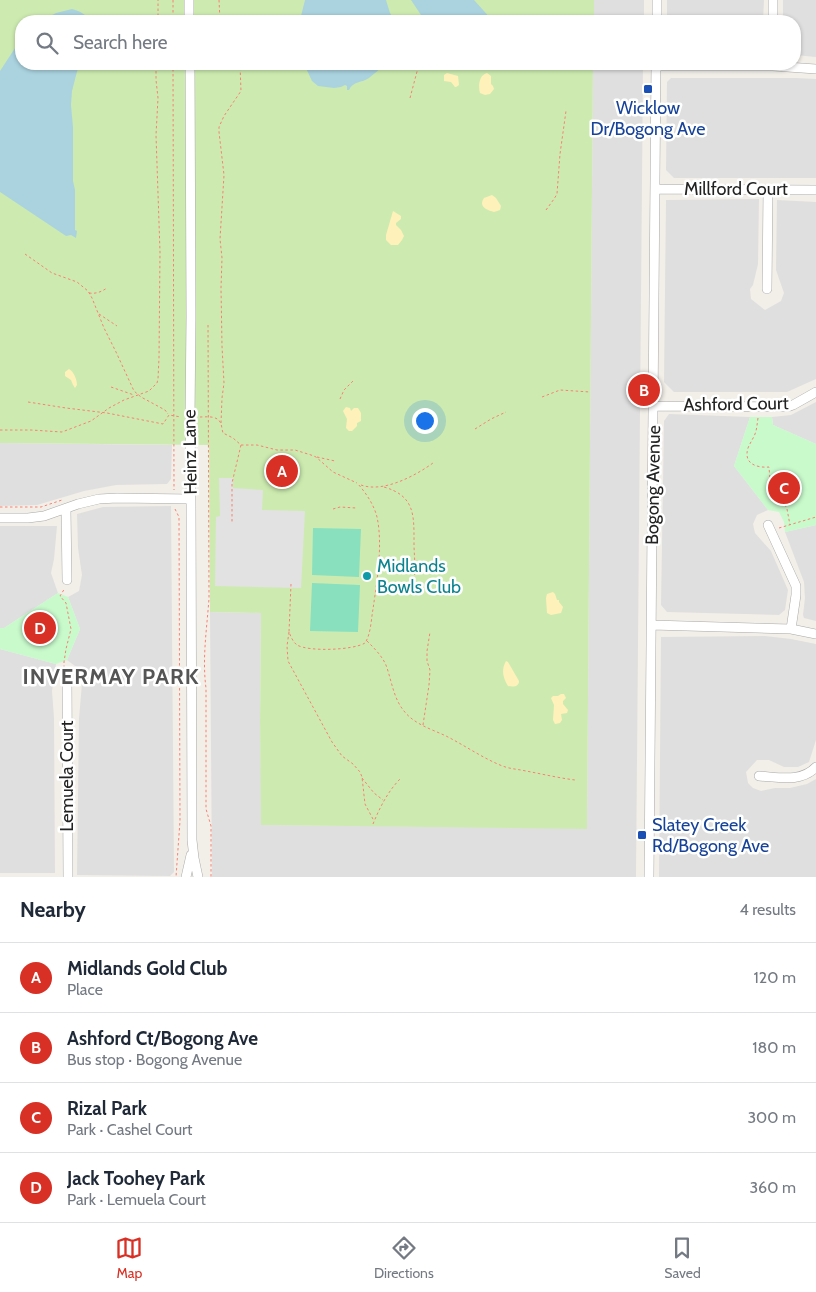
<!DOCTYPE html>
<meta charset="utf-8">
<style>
body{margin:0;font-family:Cabin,sans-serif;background:#f2f2f3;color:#1f2937}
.you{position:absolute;left:424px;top:420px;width:18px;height:18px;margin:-12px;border:4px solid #fff;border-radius:50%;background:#1a73e8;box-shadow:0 0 0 8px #1a73e833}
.badge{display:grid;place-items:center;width:32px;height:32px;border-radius:50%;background:#d93025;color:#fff;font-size:16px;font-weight:700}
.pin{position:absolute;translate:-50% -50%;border:2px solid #fff;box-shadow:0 1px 5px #0006}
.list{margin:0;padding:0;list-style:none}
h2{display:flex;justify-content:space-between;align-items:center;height:65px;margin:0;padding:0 20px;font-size:21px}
h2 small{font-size:16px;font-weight:400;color:#747a83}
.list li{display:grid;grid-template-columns:32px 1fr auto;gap:15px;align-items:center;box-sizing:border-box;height:70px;padding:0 20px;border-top:1px solid #e0e1e3}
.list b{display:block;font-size:19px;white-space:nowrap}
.list p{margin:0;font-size:16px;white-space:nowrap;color:#747a83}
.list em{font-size:16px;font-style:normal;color:#747a83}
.icon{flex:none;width:28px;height:28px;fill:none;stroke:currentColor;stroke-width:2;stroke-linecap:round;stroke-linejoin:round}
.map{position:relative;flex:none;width:816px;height:877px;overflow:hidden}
.search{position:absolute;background:#fff;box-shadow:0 1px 4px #0004;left:15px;right:15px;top:15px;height:55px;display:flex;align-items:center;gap:12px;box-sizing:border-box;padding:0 18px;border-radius:20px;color:#747a83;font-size:19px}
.sheet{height:345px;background:#fff}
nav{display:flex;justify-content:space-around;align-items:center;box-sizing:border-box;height:70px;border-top:1px solid #e0e1e3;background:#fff;font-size:14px;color:#747a83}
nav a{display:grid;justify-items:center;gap:2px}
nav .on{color:#d93025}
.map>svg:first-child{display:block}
</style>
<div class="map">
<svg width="816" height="877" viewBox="0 0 816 877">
<rect width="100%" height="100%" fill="#f2efe9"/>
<path fill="#e0dfdf" d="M594,0H644V21H594Z
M667,0H764L763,21H667Z
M783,0H816V57L795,55V21H783Z
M593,64H643L636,877H212L210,612L261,613L260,722L262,825L587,828Z
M671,78H796L816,79V178H674L666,170L667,82Z
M759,199L758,264L753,285L750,289L751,299L765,310L781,301L784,293L776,270L777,200L816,202V379L787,392H674L664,382L666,200Z
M816,402V444L773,425L772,417L791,415Z
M669,414L750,417L734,466L768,510L757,515L753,524L755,533L771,551L788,590L785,610L779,615L667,612L661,605L664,421Z
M0,443L172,445L171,479L167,484L116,485L84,491L37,505L0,506Z
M171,506L174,872L170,876L77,875L79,718L83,672L67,660L80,629L68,597L79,591L82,575L78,548L77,514L103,507Z
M816,525V621L804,618L803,615L805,598L804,582L785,532Z
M0,526H57L54,559L51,573L58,593L4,628H0Z
M765,636L791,639L816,644V740L809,762L798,767H784L769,760H757L746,772L748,783L753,788L761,791L775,788H790L807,784L816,779V877H659L661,637Z
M0,649L56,664L52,691L54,718L55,873H0Z"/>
<path fill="#cdebb0" d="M0,0H594V21H21V64H593L587,829L261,825L260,722L261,613L210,612L209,445L0,443Z"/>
<path fill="#fff1ba" d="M447,73L458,76L459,85L456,87H455L451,82L444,81V75Z
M487,73L491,76V84L493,86L494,89L490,94L485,95L480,93C478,86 479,75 487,73Z
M492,195L496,198L501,206L500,210L494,212C487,210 478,207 484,198Z
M393,211L401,216V219L396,223V225L401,230L404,236L402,240L398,245H391L386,240V235Z
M69,369C74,372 77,380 77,385L75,388L73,385L71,380L65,376V372Z
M346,407L350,408L351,411L354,408H358L361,413V421L357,423V426L352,431H349L346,428L347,419L343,411Z
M553,592L555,594L557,600H559V602L563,607L561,613L551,615L547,613L546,598L547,594Z
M506,661L508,662L519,681C519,687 513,687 508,686C503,678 501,670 506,661Z
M561,694H564L566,698L563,701V704L568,710L567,713L561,714L562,720L560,723L555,724L553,720L554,705L551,698L553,696H558Z"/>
<path fill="#c8facc" d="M750,417H772L773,425L816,444V525L785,532L784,522L779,512L768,510L734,466Z
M58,593L68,597L80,629L67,660L56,664L0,649V628H4Z"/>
<path fill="#88e0be" d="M313,528L361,529L359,577L312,575Z
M312,583L360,585L358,632L310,631Z"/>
<path fill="#e2e2e2" d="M219,478H233V488L263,490L262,510L305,511L301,588L215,586L216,517L220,516Z"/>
<path fill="#aad3df" d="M305,0H386L390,13L395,21H301V16Z
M411,0H474L493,21H425Z
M72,9C79,11 87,14 89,21H41L56,13Z
M21,39V64H79L72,91L71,105L73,127V181L75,190V230L77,231L76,238L71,235L66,236L0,192V71Z
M304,64H384C380,69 374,74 369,78C362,83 353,81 349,90H347V86L345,85L341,87L334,88L318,86L312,81Z"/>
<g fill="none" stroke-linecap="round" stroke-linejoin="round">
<g stroke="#a9a9a9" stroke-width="10">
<path id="minor" d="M189,0V21
M657,21V0
M773,21V0
M190,64L191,317L190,417L191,499L192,840L194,858L198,877
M656,66H773L816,69
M655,189L816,190
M767,289L768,190
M654,406L787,407L793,405L816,392
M66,509L67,580
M0,518H28L44,516L78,504L99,499L117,498L191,499
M768,525L796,586V595L791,629
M652,625L791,629L816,634
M67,675L68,877
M759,776C778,777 801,783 816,767
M186,877L191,855
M649,877L656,64"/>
</g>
<path stroke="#fa8072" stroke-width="1" stroke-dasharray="2.5 2.5" stroke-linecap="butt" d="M173,0V21
M219,0L220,21
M158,21V0
M173,64L174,490
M410,98L419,64
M546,210L554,199L557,194L560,154L566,111
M25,254L52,273L77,282L88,291L92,298L104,328L116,352L134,391L141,397L165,410L168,414
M89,293C96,294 101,292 107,288
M99,314L117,326
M208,325L209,598C207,628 202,658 206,688V809L211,826V877
M111,387L134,395
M542,397L560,390L590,392
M340,399L344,390L353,381
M28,402L66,408L107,413L163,424L169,415L181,417
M200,417C207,417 218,415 221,424C222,427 222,430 223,433L233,438L241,445L232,483V523
M758,418C757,424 757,429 755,434C753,439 750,443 748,448C743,464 757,468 769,467L770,480L773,485L774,494L785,505L787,509L790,525
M221,423L222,398L224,383L222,346L221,288L222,258L220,239L224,175L219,132V127L224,116L241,91L240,64
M475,429L491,419L506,412
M0,430H31L62,432L91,421L109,408L124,400L149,391L157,383L158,379L159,358L160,252L156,135L158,98L156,80V64
M241,445H257L277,450H295L311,455L316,457L333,472L357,483
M317,457L335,461
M361,485C383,493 415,476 433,463
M384,487C415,496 414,515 414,543C414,556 416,567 414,579
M0,507H41L62,500
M175,509L179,517L180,821L176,877
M333,509L340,507L356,508
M779,528L816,517
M291,584L289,632C291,637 293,642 297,645C309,652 354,650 365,643C371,634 371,620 373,609C377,581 383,545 377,517C374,505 366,493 358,484
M289,632L287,646L288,661L332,742L342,756L353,764L360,772L362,777L365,804L374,821
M367,641C375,649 384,658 387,668C392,683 394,699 404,711C414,724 431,729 446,736C464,745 481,757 500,765C509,769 517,769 526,771C542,774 559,778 575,780
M64,668V662L66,649L71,629L66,603L60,596L65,588
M423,725L429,685L430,670L427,661V651L430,632
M362,778L374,793L383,800
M373,824C380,807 388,791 401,778"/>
<use href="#minor" stroke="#fff" stroke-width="9"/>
</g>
<g fill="#1a4fb4" stroke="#fff" stroke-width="2">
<rect x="643" y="84" width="10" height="10" rx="2.5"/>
<rect x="637" y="830" width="10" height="10" rx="2.5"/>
</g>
<circle fill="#0f9aa8" stroke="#fff" stroke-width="2" cx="367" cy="576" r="5"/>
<g text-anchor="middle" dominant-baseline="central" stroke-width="5" stroke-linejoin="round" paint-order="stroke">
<g font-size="18" fill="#164399" stroke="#fff">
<text x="648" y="108">Wicklow<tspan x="648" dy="21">Dr/Bogong Ave</tspan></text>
<text x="652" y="825" text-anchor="start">Slatey Creek<tspan x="652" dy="21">Rd/Bogong Ave</tspan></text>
</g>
<g font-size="18" fill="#222" stroke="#fff">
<text x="736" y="189">Millford Court</text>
<text transform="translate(736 404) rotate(-1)">Ashford Court</text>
<text transform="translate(190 452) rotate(-91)">Heinz Lane</text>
<text transform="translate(653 485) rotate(-89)">Bogong Avenue</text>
<text transform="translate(67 776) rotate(-90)">Lemuela Court</text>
</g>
<g font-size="18" fill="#0d838f" stroke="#fff" text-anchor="start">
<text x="377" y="566">Midlands<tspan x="377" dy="21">Bowls Club</tspan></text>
</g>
<g font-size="22" font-weight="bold" letter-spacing="1" fill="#555" stroke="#fff">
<text x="111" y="676">INVERMAY PARK</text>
</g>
</g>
</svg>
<div class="you"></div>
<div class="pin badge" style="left:282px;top:471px">A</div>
<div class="pin badge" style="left:644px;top:390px">B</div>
<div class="pin badge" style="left:784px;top:488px">C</div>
<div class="pin badge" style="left:40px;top:628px">D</div>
<div class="search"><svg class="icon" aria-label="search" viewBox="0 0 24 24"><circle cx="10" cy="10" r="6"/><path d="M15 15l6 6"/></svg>Search here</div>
</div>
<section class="sheet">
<h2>Nearby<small>4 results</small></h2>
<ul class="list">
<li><span class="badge">A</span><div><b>Midlands Gold Club</b><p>Place</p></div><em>120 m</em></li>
<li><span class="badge">B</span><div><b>Ashford Ct/Bogong Ave</b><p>Bus stop · Bogong Avenue</p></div><em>180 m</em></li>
<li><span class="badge">C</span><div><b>Rizal Park</b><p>Park · Cashel Court</p></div><em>300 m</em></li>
<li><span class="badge">D</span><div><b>Jack Toohey Park</b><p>Park · Lemuela Court</p></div><em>360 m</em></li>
</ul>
</section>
<nav>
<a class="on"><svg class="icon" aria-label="map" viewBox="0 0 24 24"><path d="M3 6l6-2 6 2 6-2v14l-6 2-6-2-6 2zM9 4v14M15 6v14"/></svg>Map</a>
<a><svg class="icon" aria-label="directions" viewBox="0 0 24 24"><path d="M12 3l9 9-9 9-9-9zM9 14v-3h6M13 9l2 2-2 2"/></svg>Directions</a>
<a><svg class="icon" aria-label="saved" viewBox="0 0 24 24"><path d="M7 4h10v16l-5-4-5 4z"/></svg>Saved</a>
</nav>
